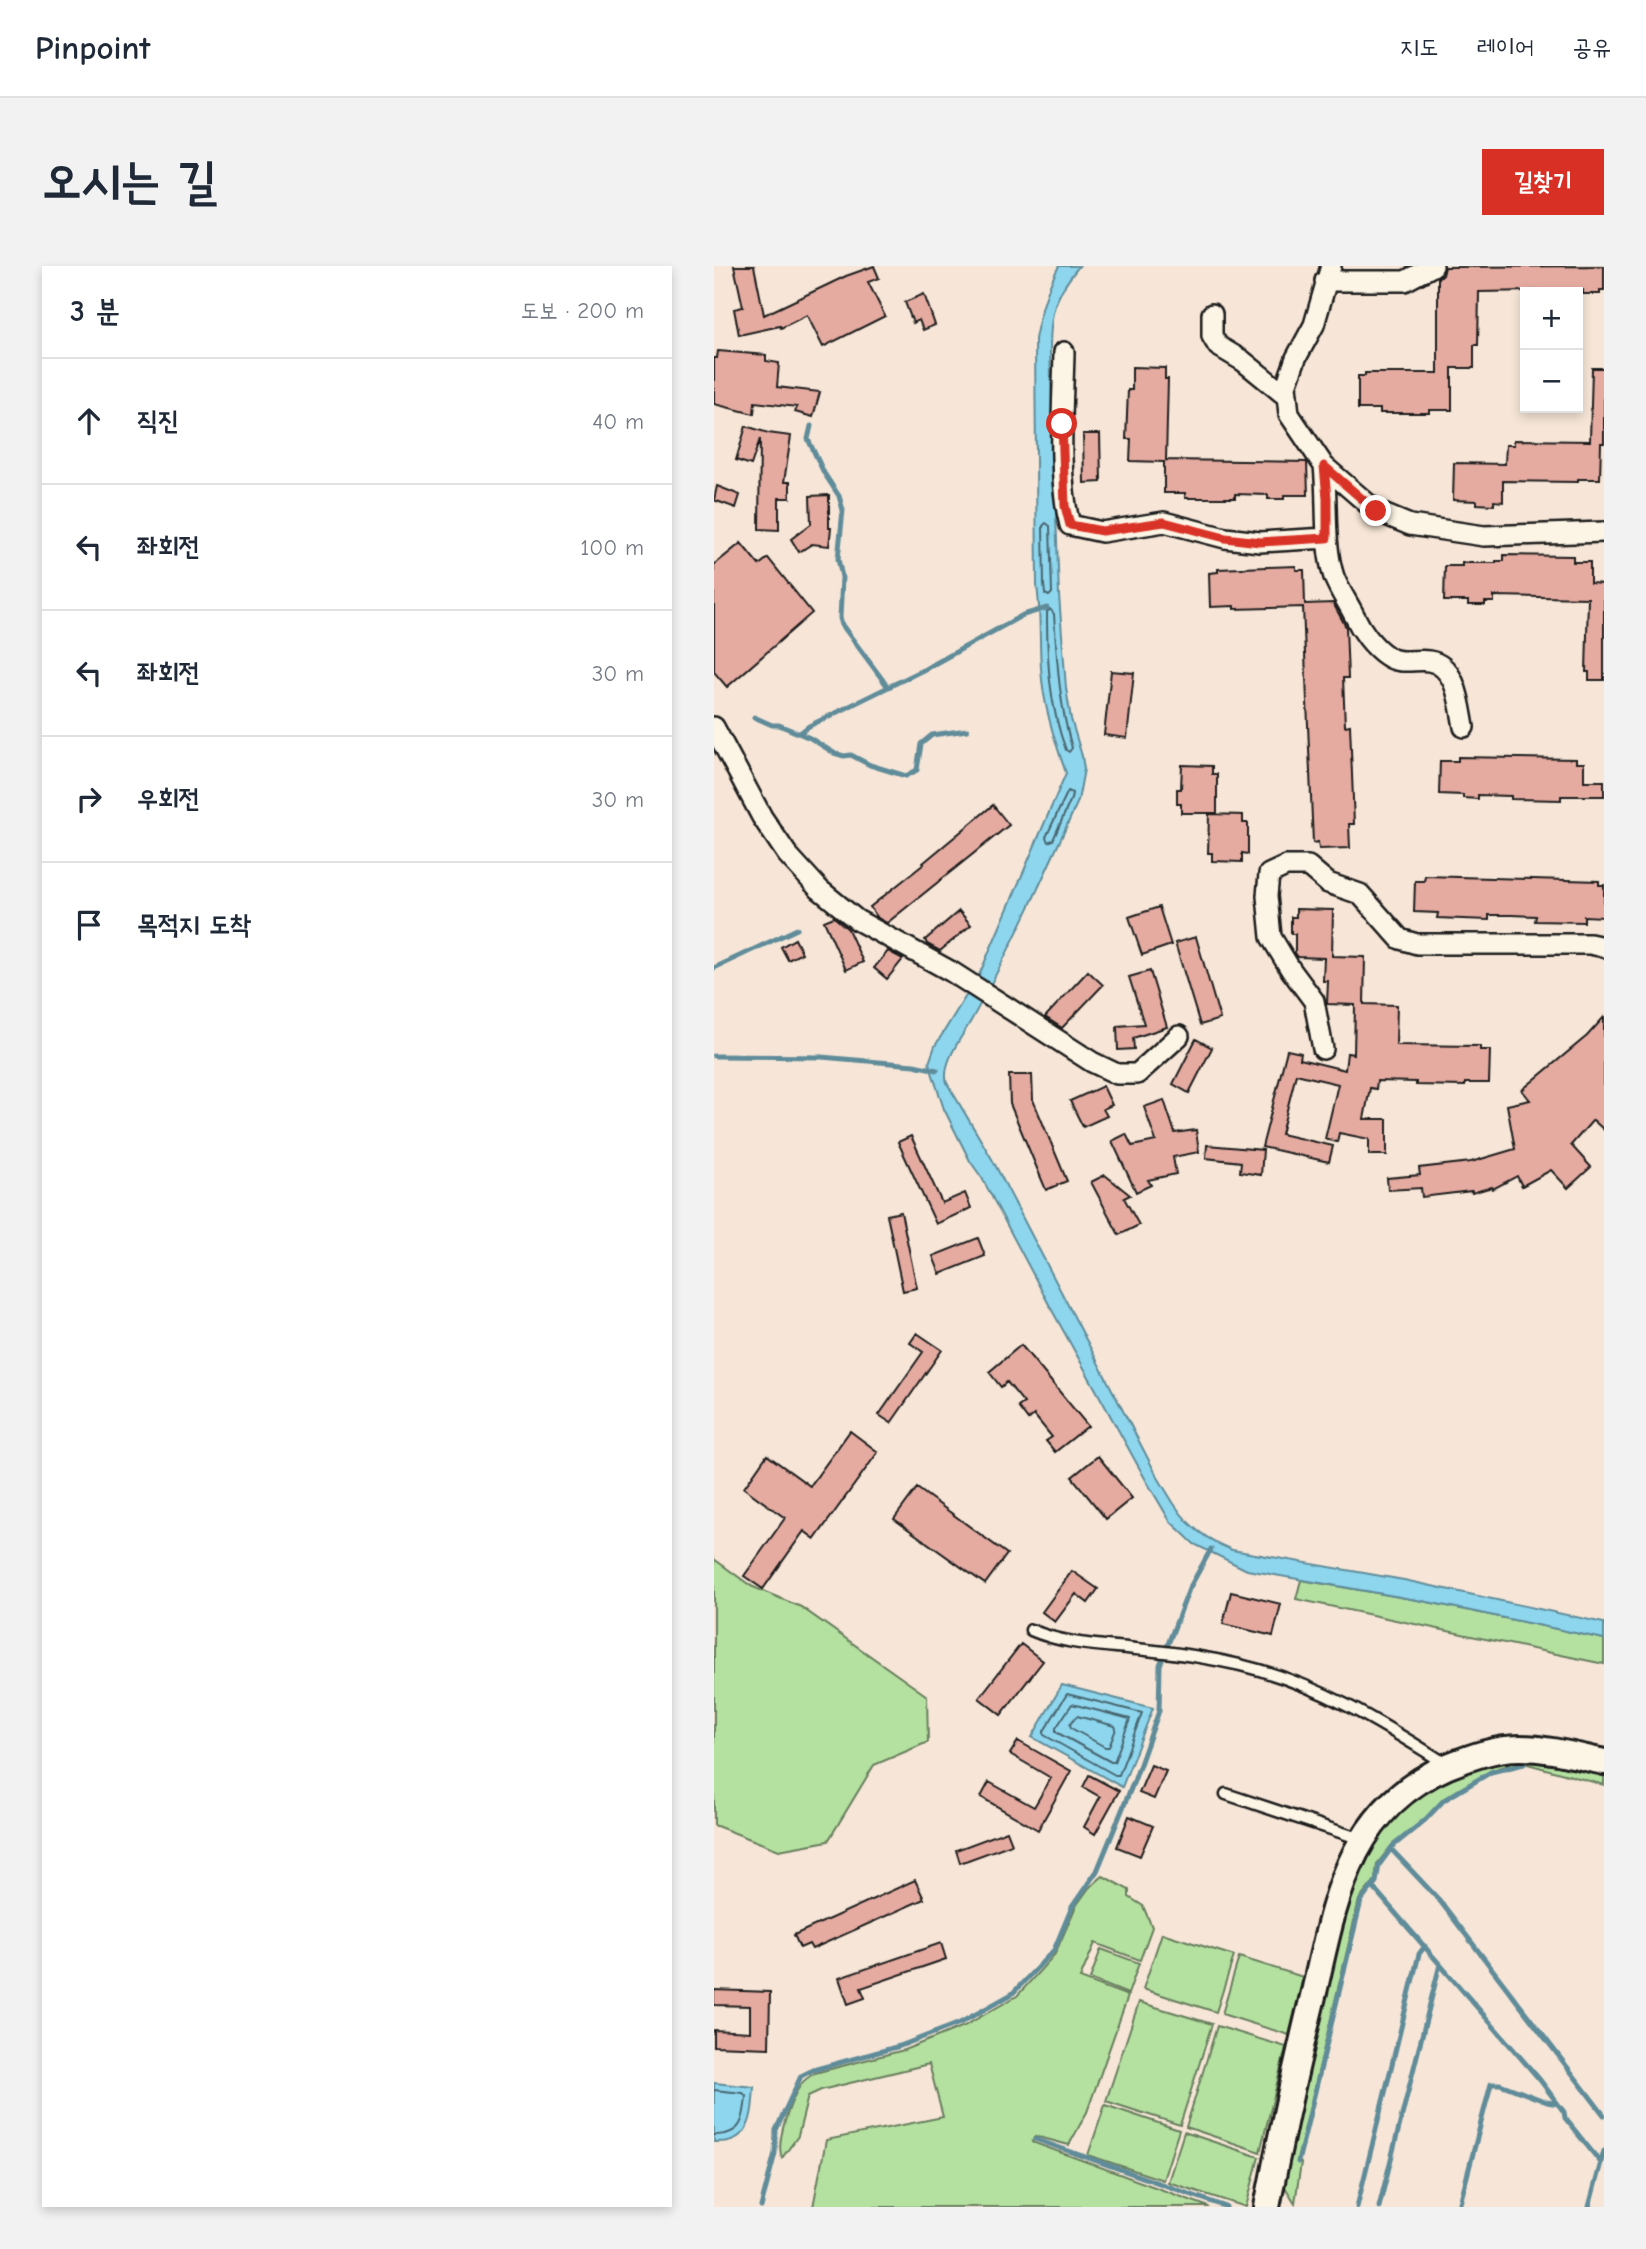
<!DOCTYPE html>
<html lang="ko">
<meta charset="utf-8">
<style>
body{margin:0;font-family:"Comic Neue","Poor Story",sans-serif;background:#f2f2f3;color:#1f2937}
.controls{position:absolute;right:21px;top:21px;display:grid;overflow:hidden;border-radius:0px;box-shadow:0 4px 10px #0003}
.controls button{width:63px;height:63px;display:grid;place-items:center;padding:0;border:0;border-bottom:2px solid #e0e1e3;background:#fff;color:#1f2937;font:35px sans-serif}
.stop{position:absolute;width:21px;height:21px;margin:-16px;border:5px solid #d93025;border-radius:50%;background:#fff}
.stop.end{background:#d93025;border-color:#fff;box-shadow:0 2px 7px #0008}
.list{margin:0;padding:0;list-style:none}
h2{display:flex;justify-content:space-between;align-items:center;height:91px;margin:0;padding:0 28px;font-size:30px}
h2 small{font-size:23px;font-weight:400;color:#747a83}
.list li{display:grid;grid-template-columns:46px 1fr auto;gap:21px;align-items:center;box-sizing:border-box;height:126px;padding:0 28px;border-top:2px solid #e0e1e3}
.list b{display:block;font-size:26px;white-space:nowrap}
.list em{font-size:23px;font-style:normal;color:#747a83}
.icon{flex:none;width:38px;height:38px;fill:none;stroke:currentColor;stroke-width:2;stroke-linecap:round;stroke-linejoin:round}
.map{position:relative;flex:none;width:890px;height:1941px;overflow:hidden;border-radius:0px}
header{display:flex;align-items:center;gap:42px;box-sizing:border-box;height:98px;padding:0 35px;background:#fff;border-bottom:2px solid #e0e1e3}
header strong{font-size:33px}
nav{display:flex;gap:38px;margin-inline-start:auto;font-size:24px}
.intro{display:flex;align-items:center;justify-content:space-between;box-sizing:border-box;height:168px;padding:0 42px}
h1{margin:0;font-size:49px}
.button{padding:18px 32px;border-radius:0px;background:#d93025;color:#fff;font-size:24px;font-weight:700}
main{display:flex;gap:42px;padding:0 42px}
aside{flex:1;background:#fff;border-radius:0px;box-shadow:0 4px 10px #0003}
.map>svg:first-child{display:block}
</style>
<header>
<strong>Pinpoint</strong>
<nav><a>지도</a><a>레이어</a><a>공유</a></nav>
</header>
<div class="intro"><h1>오시는 길</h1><a class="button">길찾기</a></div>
<main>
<aside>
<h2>3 분<small>도보 · 200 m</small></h2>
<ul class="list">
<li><svg class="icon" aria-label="ahead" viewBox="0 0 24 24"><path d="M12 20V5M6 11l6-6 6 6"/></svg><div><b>직진</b></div><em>40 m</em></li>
<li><svg class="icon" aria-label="left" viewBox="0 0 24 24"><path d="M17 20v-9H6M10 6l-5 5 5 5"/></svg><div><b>좌회전</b></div><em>100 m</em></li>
<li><svg class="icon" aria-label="left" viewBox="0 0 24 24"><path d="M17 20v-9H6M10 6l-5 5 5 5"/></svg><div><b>좌회전</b></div><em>30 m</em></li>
<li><svg class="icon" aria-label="right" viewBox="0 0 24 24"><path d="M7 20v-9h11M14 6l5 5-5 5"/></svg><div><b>우회전</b></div><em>30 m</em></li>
<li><svg class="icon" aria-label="arrive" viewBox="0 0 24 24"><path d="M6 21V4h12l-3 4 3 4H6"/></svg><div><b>목적지 도착</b></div></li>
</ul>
</aside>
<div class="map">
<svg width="890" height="1941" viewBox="0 0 890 1941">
<rect width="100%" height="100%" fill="#f7e6d7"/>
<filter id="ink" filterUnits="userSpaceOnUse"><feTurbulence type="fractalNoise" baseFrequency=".0143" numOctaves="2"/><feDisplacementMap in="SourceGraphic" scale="14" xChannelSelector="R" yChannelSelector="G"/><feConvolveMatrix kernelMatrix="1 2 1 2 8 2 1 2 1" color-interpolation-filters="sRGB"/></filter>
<g filter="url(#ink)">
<path fill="#b4e1a0" stroke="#687e5e" stroke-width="2" d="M0,1293L37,1320L87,1341L213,1430L214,1476L160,1499L114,1575L65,1584L0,1559Z
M587,1314L709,1335L890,1373V1398L582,1333Z
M795,1493L890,1506V1519L810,1497L787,1501L776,1505L729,1533L710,1554L678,1579L663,1598L661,1614L645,1634L583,1895L587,1897L581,1937L571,1921V1913L635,1627L646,1593L695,1533L755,1502Z
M389,1610L415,1624V1631L429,1640L438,1661L426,1694L381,1677L366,1712L414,1730L373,1846L355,1879L321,1870L318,1876L495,1941H99L112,1874L229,1851L215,1798L107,1824L94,1830L84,1870L68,1892C61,1876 77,1832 88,1817C91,1813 96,1810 101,1807L190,1784L250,1760L303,1730L341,1688L362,1640L375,1622Z
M448,1667L520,1690L502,1746L429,1723Z
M387,1683L425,1697L414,1728L376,1713Z
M525,1691L589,1711L575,1769L508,1748Z
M425,1736L498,1758L466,1859L392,1835Z
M503,1760L572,1781L546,1886L472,1861Z
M391,1839L465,1864L449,1914L374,1889Z
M470,1866L545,1891L532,1941L454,1916Z"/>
<path fill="#8dd6ee" stroke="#608c9a" stroke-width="2" d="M345,0H365C340,31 336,46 336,85L345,329L352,422L357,453L368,490L370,503L364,535C331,608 297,683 258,753C248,771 227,797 233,817L278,893L442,1208C465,1247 474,1266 518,1284L690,1314L890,1357V1373L709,1335L533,1304L480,1278L456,1255L433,1216L339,1046L268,912L256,895L230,843L215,797L221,780L266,707L352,507C340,473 329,438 327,402C325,374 327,347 323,320L321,73C326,47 332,24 345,0Z
M348,1419L439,1442L408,1521L318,1471Z
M0,1817L40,1821C38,1849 38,1878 0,1876Z"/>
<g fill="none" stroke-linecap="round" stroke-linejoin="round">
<path stroke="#496670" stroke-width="2" d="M332,257L336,260L338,327L335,330L331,328L330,319L329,260Z
M336,343L340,348C343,394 345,438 358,482L355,486L352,484C335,439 333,394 333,346Z
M354,525L358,527L357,533L339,574L334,576L332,571Z
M353,1428L428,1447L405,1509H401L330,1469V1465Z
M358,1438L416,1453L400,1496H397L342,1466V1462Z
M363,1450L401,1460L402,1463L395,1481H391L357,1462L356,1458Z
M0,1824L29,1827L32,1830C30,1854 28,1869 0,1869"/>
<path stroke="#608c9a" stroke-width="5" d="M97,160L94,173L110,207L125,230L129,244L124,293L128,311L126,352L128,359L174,421
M40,451L58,459H65L96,472L120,487L130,490L137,489L156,499L192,510L203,504L207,478L218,469L253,464
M86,467L95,460L211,403L309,349L333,342
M0,702L83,663
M0,790L107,791L200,799L223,804
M678,1584L726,1635L890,1849
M658,1620L826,1814L850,1846L851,1852L887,1897
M321,1873L512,1941
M584,1896L647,1635L662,1616L665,1599L679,1580L711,1554L730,1534L777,1506L810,1498
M47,1941L61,1887L62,1864L87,1810L99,1804L186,1780L246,1757L298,1728L340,1684L358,1641L383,1605L420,1515L445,1445L446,1399L475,1323L497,1283
M643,1941L705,1688L711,1680
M665,1941L726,1698
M745,1941L777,1818H786L833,1836L844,1838
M875,1941L890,1885"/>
</g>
<path fill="#e5aba1" stroke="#1c1c1c" stroke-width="2" d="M20,0H40L50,49L132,10L160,0L165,12L154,16L171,50L109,81L93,49L67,62L66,60L25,69L20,43L29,41Z
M890,0V24H886V28H869V24L765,26L764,79H760V102H738V144H715V147H666V143H644V110H651V107H724V11L729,9L731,1Z
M210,28L221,59L209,64L205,54L199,57L191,36Z
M4,85L52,89V95L65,97L63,121L106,126L99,151L81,146L83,141L41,136L40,148L0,138V92H3Z
M418,101L451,102V113H454L452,194L593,196L594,229H570V233H554V229L521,228V232H471V227H450V196L416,195L417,173H412L414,124H418Z
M878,102H890V177H887L886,213H864V216L789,215V236L780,235V239L763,238V235L739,234L740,197L791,198L792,179H800V174L876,175Z
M32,160L54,167L77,170L70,216H76V232H65V264L45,263L46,173L37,199L22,194Z
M369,168H386L387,216L370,217Z
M3,220L26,229L22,242L0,234Z
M115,229V262H117L115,280L98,278L85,286L77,273L97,258L96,230Z
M27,277L45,299L54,292L98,347L13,421L0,406V299Z
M790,289L859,290V296H876V317L890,318V414H875V406H872L874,332L780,330V336H771V339H754V335H730L731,300H748V297H782V295H790Z
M582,300V304H590L591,338L619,337L632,361L634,412H629L631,460L636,459L640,558H635L636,582L605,583L604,576L599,577L589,341L520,343V340L496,341L495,307L504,306V303Z
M397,405L420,407L413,472L390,469Z
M744,491L862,493V497H870V515H890V530H847V534L797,533V530L764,529V533L749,532V529L725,528L726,495H744Z
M468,499L498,500V508H503V547H467V538H463V523H467Z
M279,539L295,559L173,657L164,652L156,641L210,598L209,597Z
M495,548L529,549V557H534V588L528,587V596L498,595V587H494Z
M711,610L885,615V619H890V651L870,650V656L821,655L822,650L798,649H775V654L723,652L724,647L700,646L701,615H710Z
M445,641L457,679L428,689L415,651Z
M582,643L619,644L618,690L651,691L650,738L683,739L682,779L766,780V784H776L775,817H751V820L702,819V816L663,815L662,823L656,822L650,853H673V889H655V873L625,867L623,876L611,873L624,818L582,808L567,868L619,880L615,896L548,881L573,784L587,787L586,793L631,804L633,787L640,788L641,739L613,738L614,715H609L610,692L584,691L581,687V668H577V651H582Z
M245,645L257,659L226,685L213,678L211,674Z
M120,651L134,663L149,696L132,704L110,655Z
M482,671L506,753L486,759L461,677Z
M81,673L88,687L74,694L67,681Z
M174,685L189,693L173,713L160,702Z
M374,705L389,719L348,762L331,751Z
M436,705L453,761L419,772L420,783L404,784L403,760L430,758L415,711Z
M890,751V864L879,854L857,879L877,901L854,922L837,904L808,920L803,910L779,923L778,921L758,927V925L708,931L707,922L674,924L673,912L706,909L705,902L757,896L801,883L793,839L816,834L808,824L873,770Z
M482,773L498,782L475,827L459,818Z
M295,809H318L319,834L353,915L332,924L296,838Z
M389,820L398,839L389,843L393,850L369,861L356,835Z
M450,834L461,867L482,864L485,886L459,891L462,908L434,914L437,919L422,926L398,875L412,868L418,880L442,875L430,841Z
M197,870L228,937L251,927L257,942L222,958L184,876Z
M493,879L549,884L547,909L526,906L527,896L492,892Z
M391,909L416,929L410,932L425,959L405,969L377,916Z
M187,946L203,1022L189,1025L173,949Z
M264,972L271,990L226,1008L219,990Z
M203,1067L228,1084L177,1157L165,1149L209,1086L196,1077Z
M307,1079L374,1160L341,1186L332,1175L338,1171L320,1149L314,1154L304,1141L310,1137L293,1116L287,1121L275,1106Z
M136,1165L164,1186L101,1273L90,1265L49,1323L30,1310L71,1252L30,1222L53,1189L96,1220Z
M384,1190L418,1232L392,1253L358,1211Z
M203,1222L293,1288L271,1318L180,1253Z
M358,1305L384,1323L374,1337L362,1328L341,1356L328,1346Z
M517,1326L567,1338L559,1370L509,1358Z
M307,1378L329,1395L287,1449L265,1432Z
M304,1475L357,1505L324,1564L267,1531L275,1516L320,1541L337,1512L296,1488Z
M437,1499L452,1505L440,1533L425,1527Z
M375,1509L405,1525L381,1568L370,1561L386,1531L369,1521Z
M415,1550L439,1560L426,1590L403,1581Z
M293,1565L298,1578L246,1597L242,1584Z
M201,1614L210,1633L98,1683L95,1678L86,1682L80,1669Z
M227,1677L232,1693L147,1722L151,1732L134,1738L125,1712Z
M0,1724L56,1726L55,1782L0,1780V1764L36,1766V1740L0,1739Z"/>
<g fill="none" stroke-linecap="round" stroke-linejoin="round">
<g stroke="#1c1c1c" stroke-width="15">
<path id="service" d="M317,1364C354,1380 393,1379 432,1384C463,1387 496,1392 526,1399C603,1417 666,1456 732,1498
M512,1528L647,1573"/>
</g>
<g stroke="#1c1c1c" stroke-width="24">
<path id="minor" d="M617,0L600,59L582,92L572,120L575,148L610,200L662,245L696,259L770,270L890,266
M611,15H691L719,0
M498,48V70L504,80L529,95L572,130
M350,86C349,138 343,210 356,259L388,266L450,256L511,272L546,276L613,272
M610,200C614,235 609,278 620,311C625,324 634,337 640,349C647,364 659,381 673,390C685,399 702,393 715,395C743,399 746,440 750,461
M0,461L48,551L73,588L105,623L143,654L238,706L378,796L403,808H423L465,770
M609,783L600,735L577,704L557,671L553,630L555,608L572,600H594L614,617L646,628L686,673L703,678H876L890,681"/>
</g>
<g stroke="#1c1c1c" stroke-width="30">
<path id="tertiary" d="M553,1941C567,1868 583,1795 601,1722C622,1629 637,1542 734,1500C757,1491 781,1482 806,1482C834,1482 862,1490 890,1496"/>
</g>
<use href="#service" stroke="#fcf5e5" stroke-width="10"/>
<use href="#minor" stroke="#fcf5e5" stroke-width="19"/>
<use href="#tertiary" stroke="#fcf5e5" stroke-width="24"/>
</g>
</g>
<g fill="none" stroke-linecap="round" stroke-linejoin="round" filter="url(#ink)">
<path stroke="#d93025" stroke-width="9" d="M348,158L351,240L356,259L388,265L450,256L511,272L546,276L613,272V232L610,200L662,245"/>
</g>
</svg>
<div class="controls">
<button>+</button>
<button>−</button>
</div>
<div class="stop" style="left:348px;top:158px"></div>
<div class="stop end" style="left:662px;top:245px"></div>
</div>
</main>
